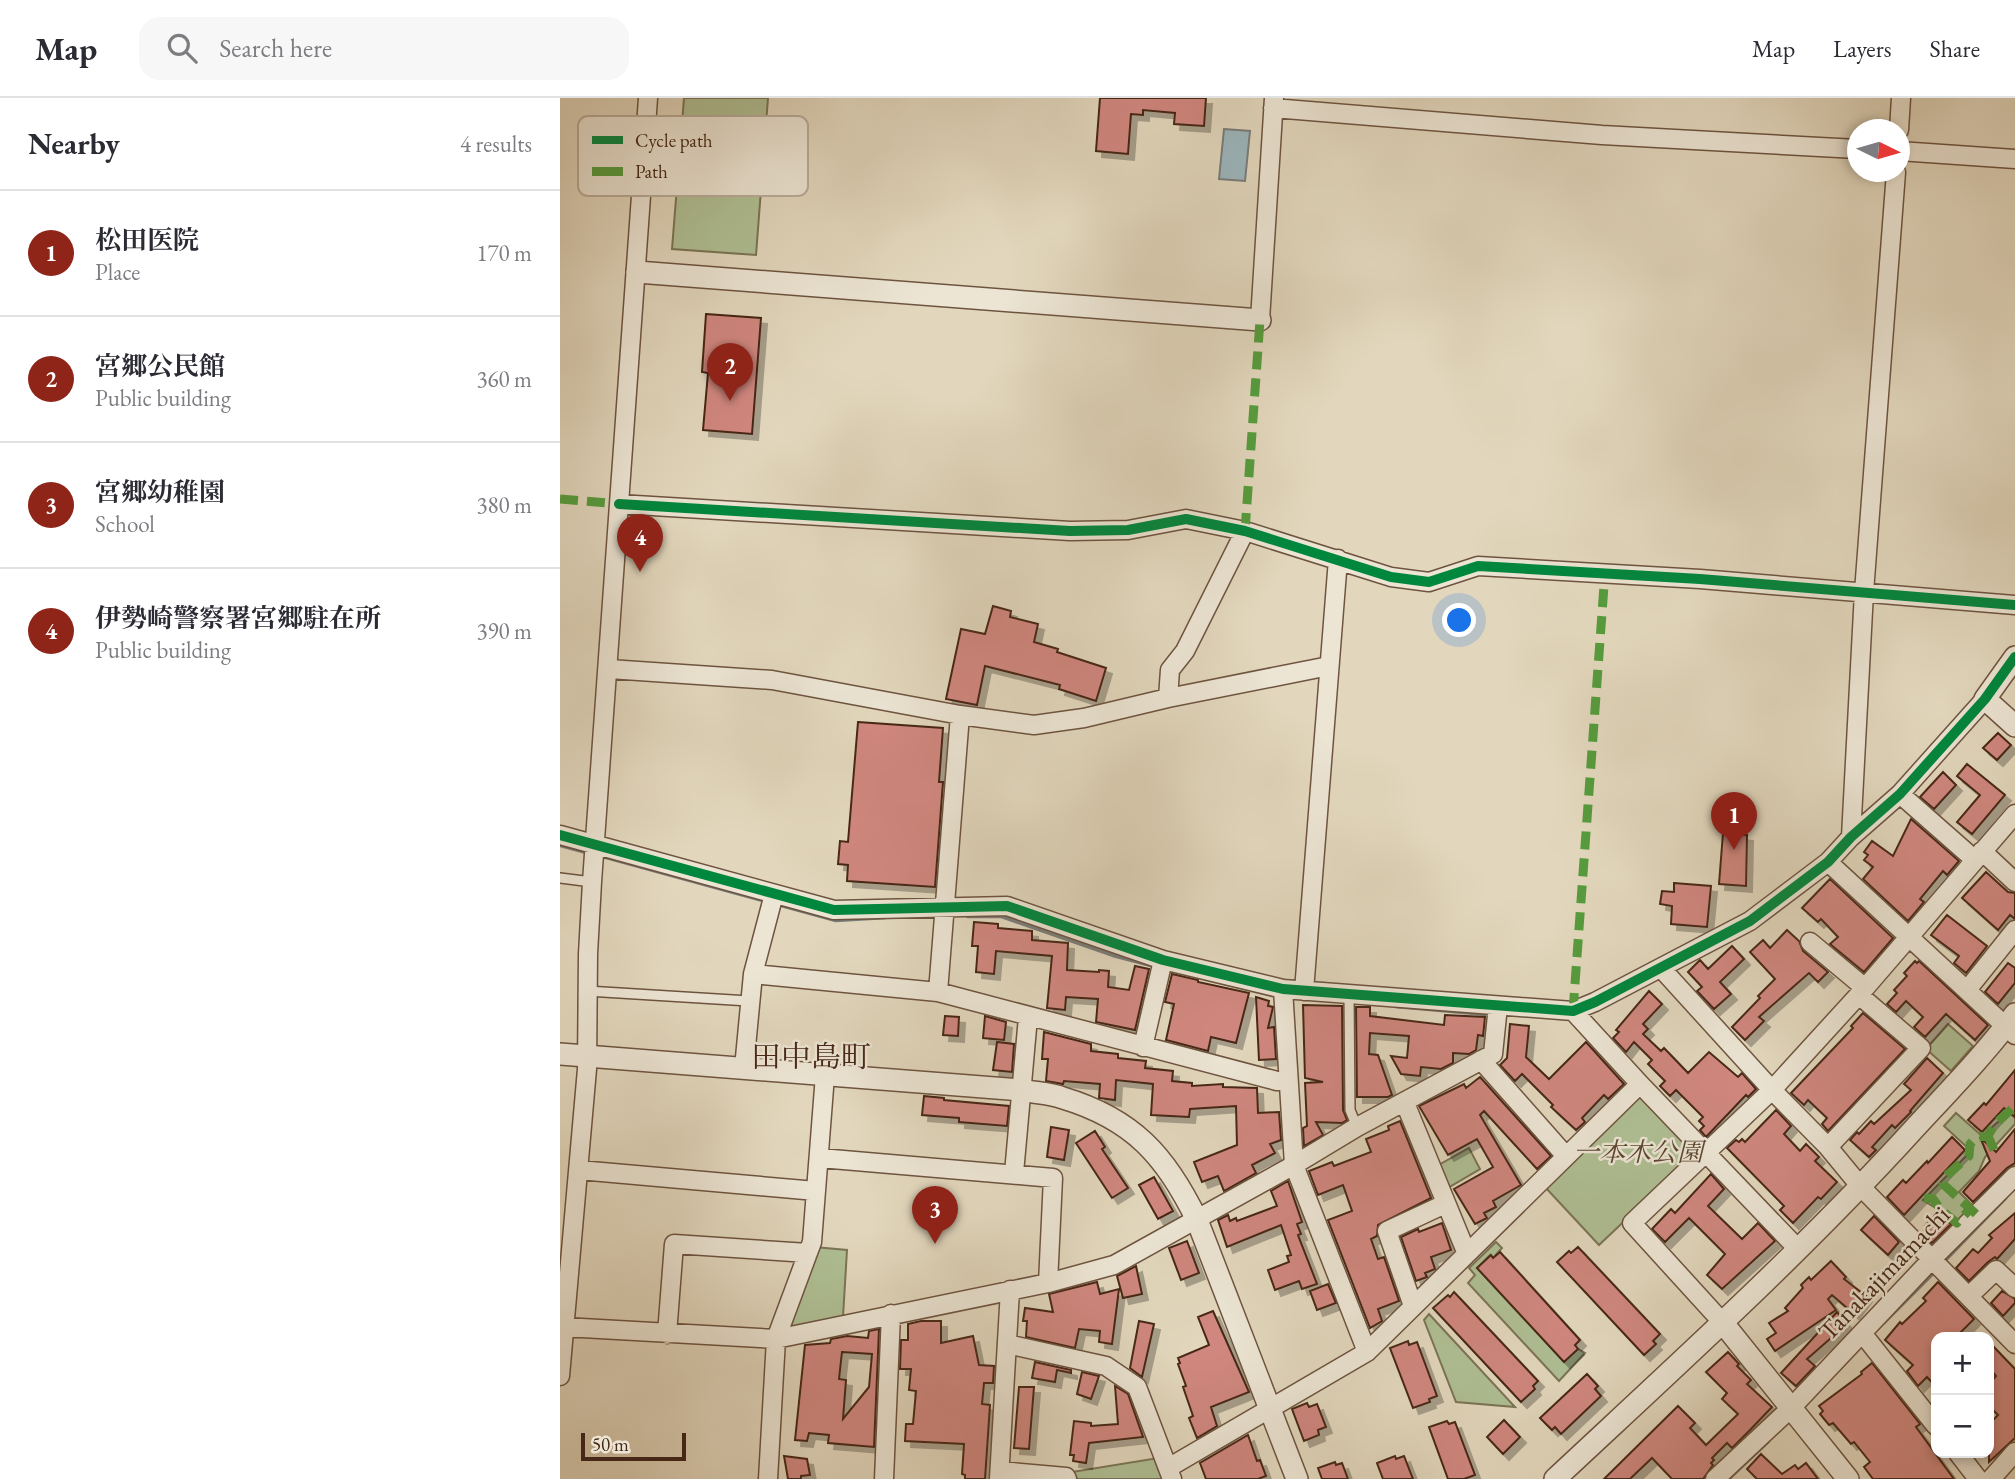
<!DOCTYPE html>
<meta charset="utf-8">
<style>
body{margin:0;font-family:"EB Garamond","Noto Serif JP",serif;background:#f7f7f7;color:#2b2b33}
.controls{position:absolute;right:21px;bottom:21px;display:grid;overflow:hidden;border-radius:14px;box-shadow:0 4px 10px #0003}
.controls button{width:63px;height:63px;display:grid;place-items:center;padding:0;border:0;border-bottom:2px solid #e1e1e2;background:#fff;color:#2b2b33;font:35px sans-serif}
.compass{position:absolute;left:1287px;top:21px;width:63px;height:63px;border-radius:50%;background:#fff;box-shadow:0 4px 10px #0003;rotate:95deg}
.scale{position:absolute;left:21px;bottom:18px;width:105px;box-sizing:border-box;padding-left:7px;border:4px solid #472817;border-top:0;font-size:19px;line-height:24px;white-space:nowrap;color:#472817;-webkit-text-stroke:5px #ece5d4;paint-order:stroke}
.you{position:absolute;left:900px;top:523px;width:24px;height:24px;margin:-18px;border:5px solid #fff;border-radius:50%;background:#1a73e8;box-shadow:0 0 0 10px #1a73e833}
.badge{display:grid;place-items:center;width:46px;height:46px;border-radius:50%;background:#8f2418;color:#fff;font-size:23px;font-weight:700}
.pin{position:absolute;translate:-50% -58px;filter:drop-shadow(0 2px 4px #0008)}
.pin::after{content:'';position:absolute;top:37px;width:24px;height:21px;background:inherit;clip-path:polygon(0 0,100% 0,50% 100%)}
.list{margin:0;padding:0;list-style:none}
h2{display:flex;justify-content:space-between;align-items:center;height:91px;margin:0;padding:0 28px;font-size:30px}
h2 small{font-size:23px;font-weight:400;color:#7c7c81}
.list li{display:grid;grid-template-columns:46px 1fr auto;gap:21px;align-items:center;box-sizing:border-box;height:126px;padding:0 28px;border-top:2px solid #e1e1e2}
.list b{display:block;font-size:26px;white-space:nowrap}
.list p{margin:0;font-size:23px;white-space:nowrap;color:#7c7c81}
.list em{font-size:23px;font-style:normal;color:#7c7c81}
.icon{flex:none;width:38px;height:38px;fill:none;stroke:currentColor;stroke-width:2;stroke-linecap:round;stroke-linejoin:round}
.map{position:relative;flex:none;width:1455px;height:1381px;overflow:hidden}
header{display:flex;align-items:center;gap:42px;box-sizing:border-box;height:98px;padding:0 35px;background:#fff;border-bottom:2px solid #e1e1e2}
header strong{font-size:33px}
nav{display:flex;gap:38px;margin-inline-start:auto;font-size:24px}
.search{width:490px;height:63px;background:#f7f7f7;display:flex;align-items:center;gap:18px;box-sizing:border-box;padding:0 24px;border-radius:21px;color:#7c7c81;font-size:26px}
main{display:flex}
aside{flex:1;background:#fff}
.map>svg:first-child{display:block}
</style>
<header>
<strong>Map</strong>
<div class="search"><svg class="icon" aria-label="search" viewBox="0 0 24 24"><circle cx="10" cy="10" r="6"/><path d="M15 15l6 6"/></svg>Search here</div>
<nav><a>Map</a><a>Layers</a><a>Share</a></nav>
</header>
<main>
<aside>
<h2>Nearby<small>4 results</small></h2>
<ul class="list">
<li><span class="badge">1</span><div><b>松田医院</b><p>Place</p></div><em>170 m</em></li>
<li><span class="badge">2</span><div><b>宮郷公民館</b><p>Public building</p></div><em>360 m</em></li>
<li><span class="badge">3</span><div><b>宮郷幼稚園</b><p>School</p></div><em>380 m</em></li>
<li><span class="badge">4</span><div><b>伊勢崎警察署宮郷駐在所</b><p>Public building</p></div><em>390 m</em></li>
</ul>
</aside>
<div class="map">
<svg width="1455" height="1381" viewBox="0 0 1455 1381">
<defs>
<filter id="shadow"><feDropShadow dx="6" dy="6" stdDeviation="0" flood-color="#0004"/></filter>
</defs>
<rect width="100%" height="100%" fill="#e2d7bd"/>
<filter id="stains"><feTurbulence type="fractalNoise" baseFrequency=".00286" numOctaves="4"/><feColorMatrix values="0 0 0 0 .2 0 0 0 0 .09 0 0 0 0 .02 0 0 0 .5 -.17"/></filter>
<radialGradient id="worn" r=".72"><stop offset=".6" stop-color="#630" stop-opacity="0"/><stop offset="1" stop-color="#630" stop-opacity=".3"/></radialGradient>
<path fill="#afbf94" stroke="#7b7456" stroke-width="2" d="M124,0H208L196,157L112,151Z
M1388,926L1413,948L1391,973L1366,951Z
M1082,997L1132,1052V1059L1039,1147L985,1089L1077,998Z
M1455,1009V1026L1425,1059L1419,1073L1399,1094L1415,1110L1396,1129L1377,1111L1363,1102L1411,1053L1384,1028L1396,1015L1422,1038Z
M909,1050L920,1071L886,1091L877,1068Z
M936,1144L942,1150L933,1160L930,1157L917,1170L1004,1263L1018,1251L1025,1255L999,1283L908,1185L915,1177L909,1170Z
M254,1149L287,1152L283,1219L233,1229L227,1222Z
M869,1216L955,1309L896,1304L864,1222Z
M598,1360L606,1381H515L512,1374Z"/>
<path fill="#9bb6bd" stroke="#797d7b" stroke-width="2" d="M664,31L690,33L685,83L659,81Z"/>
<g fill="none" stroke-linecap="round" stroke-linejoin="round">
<path stroke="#797d7b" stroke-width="4.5" d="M0,747L30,755
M39,757L206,803
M214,805L276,822L326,819
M408,818H441L553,857L591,867
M836,908L926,916
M1383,1164L1445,1100
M1324,1224L1377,1171
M1168,1381L1208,1343"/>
</g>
<path fill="#d0877f" stroke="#472817" stroke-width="2" fill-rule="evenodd" filter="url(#shadow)" d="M540,0H646L644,28L614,26L615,15L583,12V17L571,16L568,56L536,53Z
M146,216L201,220L192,336L143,332L148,275L142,274Z
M433,508L451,513L450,519L478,526L474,544L498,551L497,554L546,570L536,603L499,591L500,587L425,568L417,607L386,601L401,531L425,536Z
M298,624L383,630L379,684H383L375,789L287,783L288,767L278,766L280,743L288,744Z
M1438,635L1451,647L1437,662L1423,650Z
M1407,666L1445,697L1412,736L1397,724L1420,697L1397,678Z
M1383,674L1396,687L1374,711L1360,699Z
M1351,721L1399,763L1387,777L1383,773L1360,801L1364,804L1348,823L1303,781L1313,769L1304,762L1308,757L1304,754L1312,743L1333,758Z
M1163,735L1187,737L1186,788L1159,786Z
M1426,774L1448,794L1455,795V821L1450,817L1438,832L1402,800Z
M1270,781L1333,840L1304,874L1270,846L1278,839L1261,821L1258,824L1242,810Z
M1114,785L1151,788L1147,829L1111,826L1112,808L1100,806L1102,793L1114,794Z
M1387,817L1427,848L1406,875L1394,865L1399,858L1371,837Z
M414,824L438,826V830L472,833V842L508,845L507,872L539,874V872L549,873L548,889L569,892L575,868L589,871L575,932L536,924L538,901L506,899L505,912L487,910L492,858L436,853L434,876L416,874L418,848H412Z
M1227,832L1239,843L1243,853L1268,874L1258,884L1249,875L1199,919L1204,923L1185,942L1172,929L1200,900L1198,898L1215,881L1190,854L1203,842L1210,850Z
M1172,848L1184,861L1160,884L1171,896L1154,911L1137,893L1142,889L1128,874L1140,862L1148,871Z
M1355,863L1357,865L1359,863L1428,927L1415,942L1386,916L1365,939L1354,929L1363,919L1346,903L1336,914L1327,906L1337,895L1334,892L1347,878L1344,875Z
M1448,865L1455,870V885L1438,906L1425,894Z
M612,876L638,882V884L689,895L676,945L651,939L648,953L606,942L614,906L605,904Z
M1089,893L1102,906L1083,926L1088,931L1083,936L1101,953L1104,950L1128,975L1149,954L1178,979L1182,975L1196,991L1188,999L1186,997L1146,1039L1140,1032L1144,1028L1139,1023L1143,1019L1116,992L1110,998L1100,988L1105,983L1088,966L1092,962L1074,944L1066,954L1053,940L1059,934L1056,932Z
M696,899L709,903L708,908L713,909L708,930L714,929L716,961L699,962Z
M743,907L782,908L783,1012L787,1022L782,1025L756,1024L763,1037L744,1048L743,1030L747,1028L745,985L763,984L745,980Z
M796,909H810V918L884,927L885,917L925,919L923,938L918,937L916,952L909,956L893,955V965L881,971L861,969L860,978L841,976L831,958L847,960L849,938L810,935L809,956L818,957L832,997L828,999H797Z
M1303,915L1345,951L1268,1033L1262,1026L1267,1020L1248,1002L1244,1007L1231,995L1293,930L1291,928Z
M385,918L399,919L398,938L383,937Z
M425,918L446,924L444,942L423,940Z
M950,926L969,928L966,959L989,981L1026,944L1064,986L1048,1001L1044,997L1022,1020L1025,1024L1016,1032L991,1009L993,1007L962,976L955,983L940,967L947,960Z
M484,934L531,946V953L558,956V960L586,963L585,970L613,973L612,983L632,985V988L663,986V989L697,990L698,1015L719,1014L721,1042L710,1046L715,1055L692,1067L696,1075L664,1093L658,1078L642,1084L634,1064L677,1047L676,1008L630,1011L629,1019L591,1017L593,986L556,982L555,1002L539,1000L540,986L504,983L503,986L486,983L488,961H482Z
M437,944L454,946L452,974L433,972Z
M1367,960L1383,975L1350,1013L1351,1014L1335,1030L1332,1027L1312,1049L1316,1052L1309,1059L1290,1042L1297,1034L1299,1036L1311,1023L1314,1026L1351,992L1344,986Z
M1455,972V1019L1444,1010L1422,1034L1408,1022L1424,1005L1426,1007Z
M920,979L991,1058L977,1071L924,1013L920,1017L961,1087L933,1103L936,1109L924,1115L927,1120L915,1126L894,1091L933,1069L917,1041L888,1057L859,1008L904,986L906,990Z
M364,998L384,1000V1002L449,1008L447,1028L399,1024V1020L362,1017Z
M1216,1012L1231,1028L1224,1036L1240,1053L1246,1046L1259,1059L1255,1063L1277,1084L1261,1101L1258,1099L1233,1125L1220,1112L1224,1108L1167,1050L1176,1042L1179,1044L1182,1041L1185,1044Z
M840,1023L871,1100L818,1127L817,1138L811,1141L818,1161L824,1159L839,1203L818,1211L822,1223L810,1230L768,1122L792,1113L783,1087L758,1097L749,1073L772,1064L774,1068L811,1054L806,1041L829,1032L828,1028Z
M491,1029L509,1032L504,1062L487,1059Z
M1455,1031V1065L1447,1070L1413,1104L1403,1094L1430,1063L1420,1039L1436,1054Z
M535,1033L545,1049L542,1051L568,1090L552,1100L516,1045Z
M1392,1039L1405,1052L1344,1117L1327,1099L1343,1082L1346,1085L1367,1063L1368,1065Z
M1151,1076L1164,1091L1148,1108L1182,1141L1198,1125L1215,1143L1162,1191L1147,1177L1165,1156L1129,1120L1105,1144L1092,1131L1111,1111L1115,1115Z
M594,1079L613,1113L598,1121L579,1087Z
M728,1083L742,1124L737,1126L741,1136L738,1137L757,1186L742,1191L739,1183L715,1192L708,1172L729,1164L727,1158L731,1157L721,1127L667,1149L658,1122L668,1117L670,1123L676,1120L677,1123L717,1108L711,1093Z
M1378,1114L1391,1126L1372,1145L1362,1135L1367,1130L1365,1128Z
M1455,1115V1141L1437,1161L1435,1159L1428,1164L1409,1183L1396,1170L1413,1151L1418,1155L1432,1140L1429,1137Z
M1314,1118L1339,1144L1328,1157L1301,1132Z
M882,1125L891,1152L871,1159L875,1171L865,1175L867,1179L856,1183L841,1139L858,1131L859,1134Z
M627,1143L639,1175L621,1182L609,1150Z
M1018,1149L1100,1236L1093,1243L1096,1246L1084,1257L997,1164L1009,1153L1011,1155Z
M940,1154L1020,1242L1015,1247L1018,1251L1004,1264L917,1170L931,1157L933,1160Z
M1271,1163L1286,1179L1284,1181L1306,1198L1293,1215L1272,1197L1268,1201L1276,1212L1215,1253L1207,1241L1216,1235L1209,1225L1228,1213L1225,1210L1243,1190L1241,1187L1249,1179L1251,1182Z
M576,1168L582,1196L563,1200L557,1178Z
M537,1184L540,1196L559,1191L552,1246L539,1244L540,1233L519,1231L515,1250L466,1239L467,1223H463L465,1210L493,1214L489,1196Z
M1378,1184L1414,1221L1396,1239H1376V1289L1367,1279L1358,1288L1347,1273L1353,1267L1325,1242L1340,1224L1342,1226L1366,1203L1363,1200Z
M768,1186L776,1205L757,1212L750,1193Z
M1442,1193L1455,1201V1205L1443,1218L1431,1205Z
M894,1194L978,1283L973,1288L975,1291L961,1304L873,1210L888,1197L890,1199Z
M653,1213L689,1294L651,1309L657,1328L637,1340L629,1320L633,1318L623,1289L626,1288L618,1266L620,1265L618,1260L649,1247L638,1219Z
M1277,1214L1287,1226L1247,1261L1255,1268L1236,1288L1221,1275Z
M361,1223H381V1245L413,1238L419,1267L434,1268L433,1285H424L422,1306L430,1307L425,1381H405V1377L402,1376L404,1346L345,1343L346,1326H353L356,1293L349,1292L351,1271H340L341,1242H348V1226Z
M579,1223L594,1226L582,1279L570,1270Z
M319,1231L314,1349L268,1345L269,1337L249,1335L247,1343L235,1342L245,1247L270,1245L271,1241L287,1238L308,1240L309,1233ZM282,1254L312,1256L309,1289L283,1321L286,1282L279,1281Z
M848,1243L849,1247L857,1244L877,1298L869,1301L870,1304L853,1310L830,1250Z
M1429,1244L1455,1271V1340L1429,1364V1326L1438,1317L1429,1308V1286L1436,1278L1429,1270Z
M1168,1254L1179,1266L1177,1268L1191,1282L1187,1286L1212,1309L1190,1332L1172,1350L1167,1345L1152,1360L1154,1362L1151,1365L1153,1367L1143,1381H1112L1092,1360L1070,1381H1044L1118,1308L1135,1325L1130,1330L1146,1347L1178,1316L1162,1301L1167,1295L1146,1274Z
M475,1264L511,1272V1275L497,1272L495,1284L472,1280Z
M1312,1265L1360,1326L1356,1329L1394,1381H1313L1304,1369L1310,1364L1294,1344L1291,1346L1273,1325L1269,1327L1260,1316L1263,1313L1259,1308L1302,1276L1301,1274Z
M522,1274L539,1278L531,1301L517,1296Z
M1027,1276L1038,1288L1035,1291L1041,1298L1001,1336L995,1329L992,1332L980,1320Z
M555,1288L568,1296L583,1339L529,1345L526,1365L513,1363L514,1357H510L514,1323L531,1325V1328L558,1326Z
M459,1289H474L469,1351L454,1350Z
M747,1305L749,1309L757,1306L766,1329L758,1332L759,1337L744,1343L732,1311Z
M944,1322L960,1339L943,1356L927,1339Z
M887,1323L889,1326L895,1324L915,1377L904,1381H888L869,1329Z
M688,1337L697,1363L700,1362L706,1378L698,1381H646L640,1365Z
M1201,1356L1222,1376L1235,1367L1238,1371L1246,1365L1258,1381H1197L1187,1371Z
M224,1358L247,1361L250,1377L241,1378V1381H228Z
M835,1358L836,1361L844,1358L853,1381H823L817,1365Z
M775,1364L776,1367L782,1365L788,1381H762L758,1370Z"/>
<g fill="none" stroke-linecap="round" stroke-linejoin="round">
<g stroke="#6e5440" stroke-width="12">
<path id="service" d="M0,780L32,784
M27,893L189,903
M789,897L790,1012L797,1029"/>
</g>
<g stroke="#6e5440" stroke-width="21">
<path id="minor" d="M713,10L1042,37L1297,51
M1339,32L1341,0
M1339,53L1455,61
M700,222L714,0
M59,406L510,433L568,432L626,421L685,433L831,479L869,484L918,468L1140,481L1455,507
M49,571L212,582L400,617L474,627L524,620L608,600L769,568
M608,600L610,572L625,553L685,433
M1340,696L1415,762
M0,737L274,812L447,808L603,862L723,891L1013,913L1035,904L1190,823L1268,764L1291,739L1340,696L1425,601
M1291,739L1304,494L1336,74
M1422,753L1455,784
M1268,764L1455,937
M1250,844L1305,890
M1101,870L1212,992L1268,1049L1301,1089L1455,1246
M193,876L378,894L717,983L728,982
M723,891L734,1067L807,1254
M1407,892L1455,832
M744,893L778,461
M378,894L400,617
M1013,913L1080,986L1238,1151
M583,949L603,862
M921,962L1005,1057
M184,970L193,876L214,796
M845,1005L907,1156
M1268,1049L1361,950L1299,897
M260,1060L493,1080L488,1185
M19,1072L256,1093
M454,1075L468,919
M1409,1198L1436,1172L1455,1190
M853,1208L827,1133L885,1106
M1163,1225L1072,1125L1212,992L1305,890L1455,716
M4,1229L216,1241L488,1185L554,1167L734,1067L797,1029L933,956L938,908
M1302,1235L1376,1328
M107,1236L114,1146L248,1155
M447,1246L546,1268L577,1289L612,1381
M0,1278L27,971L28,856L32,784L88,0
M1398,1355L1418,1381
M608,1370L807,1254L1080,986
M440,1373L506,1379L507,1381
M208,1381L216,1241L252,1144L265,977
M324,1381L331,1216
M439,1381L450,1192
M1155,1381L1232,1309L1371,1162L1455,1078
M1431,1381L1455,1354"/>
</g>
<g stroke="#6e5440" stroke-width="24">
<path id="tertiary" d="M77,174L700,222
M1455,559L1425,601L1455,628
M0,956L461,992C475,995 490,995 503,1000C573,1021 606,1058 637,1122L737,1381
M1163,1225L1288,1381
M995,1381C1117,1267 1241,1155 1353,1032C1388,994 1424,957 1455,916"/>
</g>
<use href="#service" stroke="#ece5d4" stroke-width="9"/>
<use href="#minor" stroke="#ece5d4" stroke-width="18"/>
<use href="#tertiary" stroke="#ece5d4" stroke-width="21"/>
<path stroke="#559c3d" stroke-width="9" stroke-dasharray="18 9" stroke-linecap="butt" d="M0,401L59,406
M685,433L700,222
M1013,913L1045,474
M1428,1038L1434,1052
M1364,1100L1373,1101L1381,1112L1397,1125L1410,1111
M1416,1116L1383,1086L1386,1078L1409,1058L1410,1046L1417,1039L1428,1038L1434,1027L1455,1008"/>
<g stroke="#ece5d4" stroke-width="15">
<path id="cycleway" d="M59,406L510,433L568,432L626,421L685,433L831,479L869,484L918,468L1140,481L1455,507
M0,737L274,812L447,808L603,862L723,891L1013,913L1035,904L1190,823L1268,764L1291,739L1340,696L1425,601L1455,559"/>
</g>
<use href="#cycleway" stroke="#00873e" stroke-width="10"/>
</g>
<g text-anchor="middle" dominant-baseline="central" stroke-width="5" stroke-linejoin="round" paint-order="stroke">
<g font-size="26" font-style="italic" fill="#5c4630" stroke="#ece5d4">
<text x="1078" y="1054">一本木公園</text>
</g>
<g font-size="26" fill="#472817" stroke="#ece5d4">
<text transform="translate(1324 1175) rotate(-46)">Tanakajimamachi</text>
</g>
<g font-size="30" fill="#472817" stroke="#ece5d4">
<text x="251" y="958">田中島町</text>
</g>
</g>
<rect x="18" y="18" width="230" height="80" rx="10" fill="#ece5d4" stroke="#baac9b" stroke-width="2"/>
<rect x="32" y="38" width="31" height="8" fill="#00873e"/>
<rect x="32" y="69" width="31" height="9" fill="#559c3d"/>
<g font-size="19" fill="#472817">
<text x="75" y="49">Cycle path</text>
<text x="75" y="80">Path</text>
</g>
<rect width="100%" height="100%" filter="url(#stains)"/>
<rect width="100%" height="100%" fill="url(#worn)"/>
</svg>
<div class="controls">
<button>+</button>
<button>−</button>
</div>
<svg class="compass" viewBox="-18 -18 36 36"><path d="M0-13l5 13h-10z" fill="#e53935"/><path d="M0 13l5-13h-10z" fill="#7c7c81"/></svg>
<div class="scale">50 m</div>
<div class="you"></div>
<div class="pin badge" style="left:1174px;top:752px">1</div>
<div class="pin badge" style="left:170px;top:303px">2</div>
<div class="pin badge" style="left:375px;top:1146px">3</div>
<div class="pin badge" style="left:80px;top:474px">4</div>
</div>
</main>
